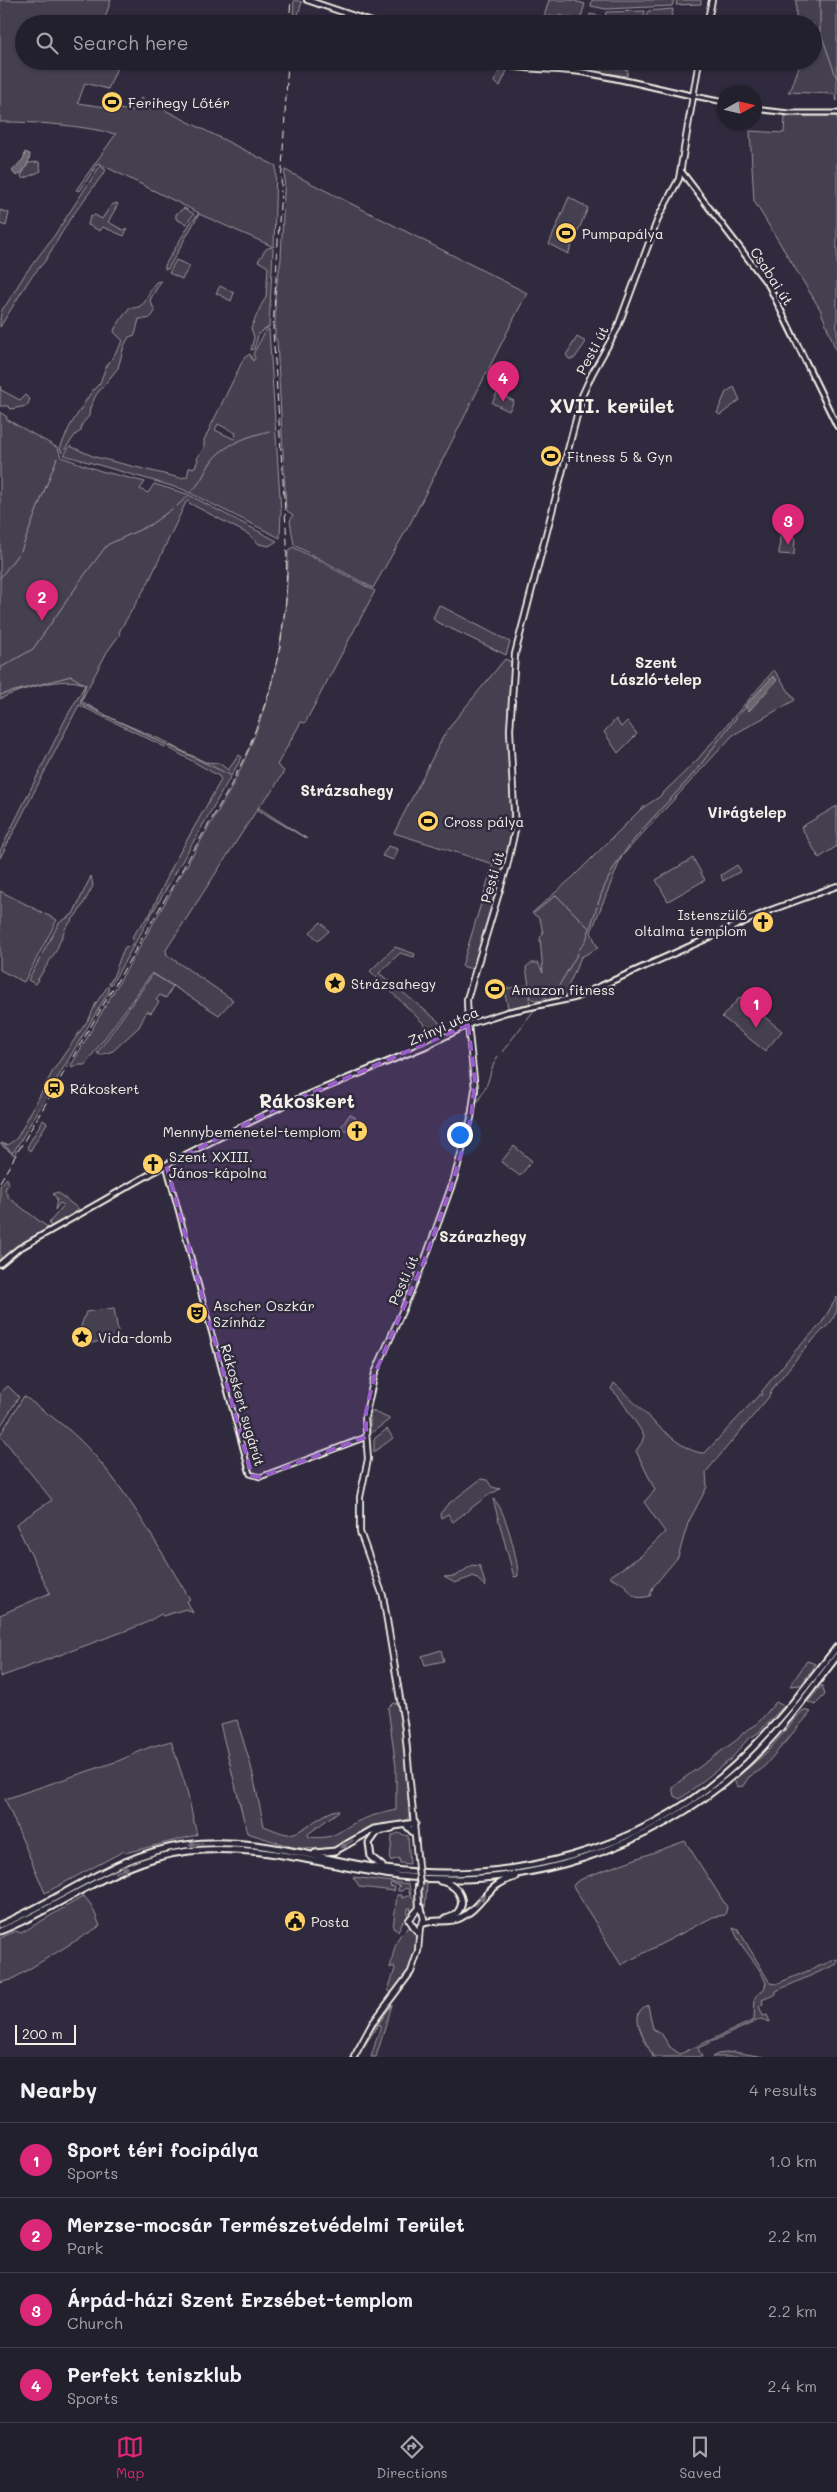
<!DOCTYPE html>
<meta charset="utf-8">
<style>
body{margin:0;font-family:Mali,sans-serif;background:#2b2836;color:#f1f3f6}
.compass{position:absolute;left:717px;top:85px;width:45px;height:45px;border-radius:50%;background:#23202e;box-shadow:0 1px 4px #0004;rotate:82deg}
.scale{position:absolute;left:15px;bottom:12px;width:61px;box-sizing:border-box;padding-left:5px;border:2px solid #f4f1e8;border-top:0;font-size:14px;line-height:18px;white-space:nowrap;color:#f4f1e8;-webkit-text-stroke:4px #2f2a3d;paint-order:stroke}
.you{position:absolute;left:459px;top:1134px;width:18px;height:18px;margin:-12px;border:4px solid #fff;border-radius:50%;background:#1a73e8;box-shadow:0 0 0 8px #1a73e833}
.badge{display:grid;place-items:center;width:32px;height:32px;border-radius:50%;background:#db2777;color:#fff;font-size:16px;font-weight:700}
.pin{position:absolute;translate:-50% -41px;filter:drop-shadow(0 1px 2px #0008)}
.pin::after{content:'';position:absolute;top:26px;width:18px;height:15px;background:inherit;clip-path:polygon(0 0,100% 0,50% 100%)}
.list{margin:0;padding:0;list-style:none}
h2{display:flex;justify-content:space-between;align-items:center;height:65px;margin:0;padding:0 20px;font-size:21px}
h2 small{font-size:16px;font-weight:400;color:#a3a3aa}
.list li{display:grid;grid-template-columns:32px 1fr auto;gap:15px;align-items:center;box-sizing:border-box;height:75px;padding:0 20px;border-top:1px solid #403e4a}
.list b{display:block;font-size:19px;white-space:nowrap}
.list p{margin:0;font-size:16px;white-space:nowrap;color:#a3a3aa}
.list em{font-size:16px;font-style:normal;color:#a3a3aa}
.icon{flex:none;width:28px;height:28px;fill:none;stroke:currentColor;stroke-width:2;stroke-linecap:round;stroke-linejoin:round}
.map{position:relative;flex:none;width:837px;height:2057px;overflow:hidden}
.search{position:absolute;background:#23202e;box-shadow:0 1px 4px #0004;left:15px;right:15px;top:15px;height:55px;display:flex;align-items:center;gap:12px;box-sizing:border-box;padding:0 18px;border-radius:28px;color:#a3a3aa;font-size:19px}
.sheet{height:365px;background:#23202e}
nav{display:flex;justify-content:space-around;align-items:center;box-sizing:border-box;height:70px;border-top:1px solid #403e4a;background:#23202e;font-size:14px;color:#a3a3aa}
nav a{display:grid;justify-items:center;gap:2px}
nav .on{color:#db2777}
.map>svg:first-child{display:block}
</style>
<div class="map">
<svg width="837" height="2057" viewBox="0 0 837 2057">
<rect width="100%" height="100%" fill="#2f2a3d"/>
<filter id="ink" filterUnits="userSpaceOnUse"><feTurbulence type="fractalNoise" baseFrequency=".02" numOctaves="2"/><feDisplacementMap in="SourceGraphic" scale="10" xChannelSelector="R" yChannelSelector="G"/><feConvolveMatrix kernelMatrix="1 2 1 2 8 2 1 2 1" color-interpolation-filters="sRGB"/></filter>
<g filter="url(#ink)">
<path fill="#454050" stroke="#9c989c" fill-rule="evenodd" d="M0,0H111L103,24H24V61H120L108,89L85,83L78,103L132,111L141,98L276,166L274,247L199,214L168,269H165V265L191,222L199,213L98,163L80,191L76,190L116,134C77,125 40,122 0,122Z
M294,0L302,2L295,24H293Z
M549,0H571L585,4L580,20L559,15L544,17Z
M592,0H674L672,6L606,9L591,6Z
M677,0H701V4L676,5Z
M796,0H837V101L834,94L788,92L792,87L801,61H813V24H796Z
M673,9L670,24H644L648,11Z
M645,11L642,24H600L589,21L590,14L605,17L606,12Z
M583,61H599L628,70L627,76L581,70Z
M500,69L507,71L500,86L494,82Z
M785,116H837V353L820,309L754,201L750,131L784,133Z
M39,162L41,171L23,179L21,176L28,163Z
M100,166L106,170L70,219L45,261L29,280L0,327C0,319 0,309 6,305L25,274L54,236Z
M285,170L527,293L411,522L373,588L294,545L290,521L293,515L286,510L277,340L275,339V294L281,259Z
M569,197L588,208L568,254L549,244Z
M117,203L118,204L108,222L123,230L127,229L124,236L103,227L100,231L88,225L90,217L95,215L102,219L111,205Z
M184,208L194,214L186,224L176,219V214Z
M0,210L9,213L6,226L0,224Z
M271,247L273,249L269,327L259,333L254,349L251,350L254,337L251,328C255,320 262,301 266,298L268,267L258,261L266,249Z
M176,260L190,266L182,279L169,273Z
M161,281L150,300L155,311C151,320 148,319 139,319L135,335L129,337L124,346L118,368L96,395L90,408L89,416L82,424L81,431L76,434L62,453L60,448L70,426L92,391L100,383L105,369L123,341L114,332L115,328L129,308C149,309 145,294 156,282Z
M220,286L234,293L231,301L216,293Z
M269,329L281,512L280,538L182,489L64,455L70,446L95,457L180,478L187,477L189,468L195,467L198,460L197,458L204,448V440L244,358L250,354L253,361L255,358L253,354L265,332ZM218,424L236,433L234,439L215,430Z
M577,337L586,342L574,359H569L566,355Z
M0,386L1,390L20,400L25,395L30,399L27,406L11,409L8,406H0Z
M734,387L740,400L720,415L717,413L726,392Z
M497,393L514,401L509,411L492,403Z
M0,412L7,417L6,419L58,448L61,457L101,471L145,482L140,489L148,493L154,484L187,494L277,541L269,546L259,544L248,534L189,503L188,500L186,502L149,581L119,632L120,634L107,652L81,701L113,719L169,743L166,747L163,746L79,705L0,858V851L66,718L85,685C67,674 18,690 0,699Z
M780,536L795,537L794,555L779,554Z
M293,547L375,591L305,723L301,722L277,765L284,771L273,790L260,805L166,950L167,955L233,1000L219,1015L152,973L85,1065H79L72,1068L71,1066L84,1043L229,792C269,716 288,637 288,551Z
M439,605L510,642L506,655L435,621L433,618Z
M505,659L511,662L508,735L512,838L474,967L472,969L462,966L493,864L394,833L443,737L454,721Z
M774,670L795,700L733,735L622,856L591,932L598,948L581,957L567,989L574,997L545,1004L546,996L541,1001L531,999L526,967L532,963H538L543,973L540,938L543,933L540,919L532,913L573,877L641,809L659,797L697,760Z
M616,719L621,727L627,721L637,734L618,753L604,732Z
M170,745L205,762L219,763L228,770L239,755L242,757L111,985L109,984C117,971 118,960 125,947L132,946L133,935L150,914L175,861L221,780L219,776L169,748Z
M837,806V846L819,858L801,827Z
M259,808L306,838L307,839L258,810Z
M388,846L398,849L394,860L382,856Z
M693,858L705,880L668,901L656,880Z
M737,865L741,871L723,881L721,875Z
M91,876L93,886L80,910L65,929L56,951L35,984L28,980L59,923L73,914Z
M0,891L57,920L24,982L0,970Z
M321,922L329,931L318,941L310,932Z
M395,947L415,954L414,957L400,953L379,973L438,1021L445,1034L430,1042L423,1023L370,971Z
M153,974L173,986L166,998L160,995L156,1000L159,1002L151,1013L147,1011L139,1027L113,1051L100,1055L97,1053Z
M527,985L530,1004L508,1008L504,989Z
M108,986L109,991L13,1153L1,1143L8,1145L17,1138L54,1069L90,1017L96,1003Z
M740,997L782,1031L765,1051L722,1017Z
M350,1114L356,1118L346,1131L341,1127Z
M43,1120L47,1123L30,1151L27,1147Z
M514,1146L532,1161L520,1176L501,1162Z
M7,1178L8,1183L5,1190L9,1198L50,1229L17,1247L0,1261V1186Z
M57,1192L81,1211L52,1228L49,1223L64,1205L60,1203L55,1210L57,1199L53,1194Z
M837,1297V1311L831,1322L805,1348L774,1387L768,1398L706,1472L707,1487L688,1523L678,1557L653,1587L650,1596C628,1602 633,1589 620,1582C617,1580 613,1579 609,1577L641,1556L665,1532L644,1502L655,1490L636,1451L642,1442L644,1435L619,1397L611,1389L614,1383C634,1400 679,1455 705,1453L759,1395H762V1391L795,1351L821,1324Z
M114,1308L119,1337L83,1345L80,1329L86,1312Z
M8,1386L19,1397L0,1427V1393Z
M24,1396C42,1410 62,1423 78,1438C126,1485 155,1543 190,1599L187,1601L193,1613L186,1609L163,1616L161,1614L144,1624L0,1677V1615L50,1593L16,1524L52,1500L0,1435Z
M370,1410L390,1419L370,1434Z
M387,1429L393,1438L374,1452V1439Z
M481,1479L487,1480L492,1487L500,1489L487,1496L453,1522L448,1514L441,1518L440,1514L447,1505Z
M493,1499C504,1504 519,1563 518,1576L514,1577Z
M472,1565L480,1566L486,1587L474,1576L455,1583L444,1577L456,1576Z
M441,1650L444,1661L425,1665L422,1656Z
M807,1661L816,1664L801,1685L790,1686Z
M822,1685L825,1695L815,1705L808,1702Z
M776,1702L784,1706L758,1733L747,1740L731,1759L680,1799L674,1796L672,1787L738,1739L743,1733L757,1724Z
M393,1703L399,1704L406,1756L409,1817L406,1821L369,1828L333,1849L325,1850L292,1847L247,1833L220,1724L237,1720L251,1766L264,1826C272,1829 280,1833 287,1834C299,1836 323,1812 337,1810L339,1811L308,1834L309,1837C338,1840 337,1830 361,1820C372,1815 383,1813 396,1810V1767L388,1708Z
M803,1710L811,1712L762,1769L749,1777L743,1786L737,1787L734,1780L767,1752Z
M171,1741L186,1787L197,1835L125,1853L124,1851L45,1893L5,1799L118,1761L150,1747Z
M398,1833L408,1836L410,1864L400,1863L399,1858L390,1861L392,1836Z
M685,1841L727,1907L725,1915L713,1917L621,1965L573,1886L576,1882L588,1876Z
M353,1877L409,1884L411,1895L417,1903L416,1908L410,1911L411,1908H408L407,1922L403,1921L398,1931L393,1928L397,1895H402V1898L410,1895L408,1889L405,1888L402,1891H398V1888L401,1886L391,1883L390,1886L395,1887L394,1891L360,1887Z
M422,1884H427L425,1910L427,1916L422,1910Z
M84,1896L92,1906L100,1926L11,1980L0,1983V1938L16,1931L21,1933Z
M410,1927L416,1931C422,1955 406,1977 392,1994L388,1990L395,1969L394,1966L390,1968C394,1953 394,1935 410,1927Z
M733,1927L738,1929L770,1983L776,1984L837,1959V1964L776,1991V1994L762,2000L763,2004L759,2006L763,2016L767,2015L770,2022L761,2019L698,2048L702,2057H653C646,2041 626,2013 648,2005L653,2029L661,2033L670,2047L680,2054L754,2020L755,1997L764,1989L766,1983C758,1961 740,1950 733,1927Z
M392,2005L376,2057H371L381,2025L379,2024L357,2057L362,2045Z
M734,2052L764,2057H712L718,2054Z"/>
<path fill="#6a6670" stroke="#a19ea0" d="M25,152L30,154C30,162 24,174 16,176L12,171L24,158Z
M773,676L777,680L749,711L745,706Z"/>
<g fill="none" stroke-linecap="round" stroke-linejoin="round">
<path stroke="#a19ea0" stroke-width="1" d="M820,0V31L837,79
M813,51H821
M191,492C201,483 204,473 211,462C222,445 251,435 270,431
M177,506L188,496
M21,551L57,458
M0,578L18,554
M80,581L107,545L150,525L172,509
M0,668L33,649L79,583
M86,684L80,703L167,745
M0,695L71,676L84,684
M170,746L230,775
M598,904C614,850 659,814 694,773C712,751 726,728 746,707
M534,913L556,895L588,927
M579,950L586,940L597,907
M550,1001L578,953
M502,1052L535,1009L546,1006
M474,1112C477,1099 479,1101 484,1090C491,1078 489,1070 498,1056
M0,1144L14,1155L17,1150"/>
<g stroke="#f4f1e8" stroke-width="7">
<path id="tertiary" d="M694,96L724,102
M754,109L789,113H837
M166,1165L250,1474L260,1477L366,1437"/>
</g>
<g stroke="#f4f1e8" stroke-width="8">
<path id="secondary" d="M307,0L378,24
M489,61C519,71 550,68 581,72C619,78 656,88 694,96
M681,171L769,286L837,426
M0,1264L18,1249L173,1161L288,1103L426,1046L472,1023L507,1012L574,998L771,910L837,886"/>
</g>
<g stroke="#f4f1e8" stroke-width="8">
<path id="primary" d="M707,24L712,0
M418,1867L405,1729L383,1596L360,1532V1497L368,1459L365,1417L375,1373L425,1259L454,1179L471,1118L475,1089L468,1025L467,999L507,866L515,830L510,730L515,654L582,396L592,374L617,329L659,216L679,179L699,61
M418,1886L419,1908L409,1920L418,1933
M421,1907L424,1919L421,1926
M354,2057L372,2024L411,1972L418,1951L420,1926"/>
</g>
<g stroke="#f4f1e8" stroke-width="9">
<path id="trunk" d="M407,1826L413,1832
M315,1853L335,1851L374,1829L415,1823
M382,1866L371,1857L369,1843L377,1832L392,1828
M440,1881C464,1885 471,1913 445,1919
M422,1924C433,1918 448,1924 460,1918C483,1907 485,1885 515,1877
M0,1925C63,1899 116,1854 185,1845C253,1835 319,1860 385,1869C511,1885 641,1852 735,1765C774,1729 805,1688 837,1647
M0,1931C64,1906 118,1859 189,1851C260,1843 329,1867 399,1876C524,1891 652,1850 746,1764C780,1732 808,1694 837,1656"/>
</g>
<use href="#tertiary" stroke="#2f2a3d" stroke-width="3"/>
<use href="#secondary" stroke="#2f2a3d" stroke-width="4"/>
<use href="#primary" stroke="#2f2a3d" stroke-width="4.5"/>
<use href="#trunk" stroke="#2f2a3d" stroke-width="5"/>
<path stroke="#f4f1e8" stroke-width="1" stroke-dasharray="8 4" stroke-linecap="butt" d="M289,24L291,0
M0,1182L228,791L248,750L270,690L280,647L286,601L287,542L273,331L288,61"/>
<g stroke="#f4f1e8" stroke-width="8" stroke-linecap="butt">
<path id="primary-bridge" d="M418,1867L420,1886"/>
</g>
<use href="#primary-bridge" stroke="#2f2a3d" stroke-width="4.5"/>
</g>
<defs><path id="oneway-solid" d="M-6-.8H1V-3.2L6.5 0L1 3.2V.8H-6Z" transform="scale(1.25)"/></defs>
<g fill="#747079">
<use href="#oneway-solid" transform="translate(196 1844) rotate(175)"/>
<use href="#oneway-solid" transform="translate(347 1844) rotate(148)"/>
<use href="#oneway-solid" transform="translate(122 1870) rotate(-23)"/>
<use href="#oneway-solid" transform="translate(480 1900) rotate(-50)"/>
</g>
</g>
<path fill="#995dc9" fill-opacity="0.2" stroke="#995dc9" stroke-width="4" stroke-dasharray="10 6" stroke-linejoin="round" d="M468,1025L475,1080L471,1118L454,1179L425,1259L375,1373L366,1412V1437L260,1477L252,1476L166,1165L277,1108Z"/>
<defs>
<g id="stadium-disc" transform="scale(1.125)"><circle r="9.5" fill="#ffd166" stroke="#2f2a3d"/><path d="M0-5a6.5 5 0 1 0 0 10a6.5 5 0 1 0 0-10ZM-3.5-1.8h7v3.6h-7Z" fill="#111"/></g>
<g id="church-disc" transform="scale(1.125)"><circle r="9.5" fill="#ffd166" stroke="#2f2a3d"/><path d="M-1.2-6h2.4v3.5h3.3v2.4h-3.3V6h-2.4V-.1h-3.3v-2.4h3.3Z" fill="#111"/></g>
<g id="sight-disc" transform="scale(1.125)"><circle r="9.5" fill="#ffd166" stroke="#2f2a3d"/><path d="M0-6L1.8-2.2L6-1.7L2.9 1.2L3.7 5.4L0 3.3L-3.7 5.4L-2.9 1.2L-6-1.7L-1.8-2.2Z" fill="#111"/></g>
<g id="station-disc" transform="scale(1.125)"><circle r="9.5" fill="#ffd166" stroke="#2f2a3d"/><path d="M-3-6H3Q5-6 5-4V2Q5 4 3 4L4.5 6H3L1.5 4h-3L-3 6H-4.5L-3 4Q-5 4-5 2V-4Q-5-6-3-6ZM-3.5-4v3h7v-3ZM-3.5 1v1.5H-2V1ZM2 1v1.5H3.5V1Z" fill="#111"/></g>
<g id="theatre-disc" transform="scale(1.125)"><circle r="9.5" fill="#ffd166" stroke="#2f2a3d"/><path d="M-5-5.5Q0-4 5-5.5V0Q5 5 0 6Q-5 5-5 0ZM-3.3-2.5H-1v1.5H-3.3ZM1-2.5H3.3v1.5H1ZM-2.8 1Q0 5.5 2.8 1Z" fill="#111"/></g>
<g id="civic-disc" transform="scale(1.125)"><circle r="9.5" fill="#ffd166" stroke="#2f2a3d"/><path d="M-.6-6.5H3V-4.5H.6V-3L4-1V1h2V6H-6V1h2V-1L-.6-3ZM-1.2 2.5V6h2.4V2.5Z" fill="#111"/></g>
</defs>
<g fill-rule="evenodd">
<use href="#stadium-disc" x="112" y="102"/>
<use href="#stadium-disc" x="566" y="233"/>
<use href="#stadium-disc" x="551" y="456"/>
<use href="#stadium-disc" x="428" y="821"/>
<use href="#church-disc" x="763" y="922"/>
<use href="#sight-disc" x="335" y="983"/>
<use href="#stadium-disc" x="495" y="989"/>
<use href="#station-disc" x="54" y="1088"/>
<use href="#church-disc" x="357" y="1131"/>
<use href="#church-disc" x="153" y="1164"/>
<use href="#theatre-disc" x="197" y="1313"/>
<use href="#sight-disc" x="82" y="1337"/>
<use href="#civic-disc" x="295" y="1921"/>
</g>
<g text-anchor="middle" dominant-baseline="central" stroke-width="5" stroke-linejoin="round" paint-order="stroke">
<g font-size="14" fill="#f4f1e8" stroke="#2f2a3d" text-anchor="start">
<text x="128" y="102">Ferihegy Lőtér</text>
<text x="582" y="233">Pumpapálya</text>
<text x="567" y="456">Fitness 5 &amp; Gyn</text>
<text x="444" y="821">Cross pálya</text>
<text x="747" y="914" text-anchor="end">Istenszülő<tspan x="747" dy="16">oltalma templom</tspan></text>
<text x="351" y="983">Strázsahegy</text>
<text x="511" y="989">Amazon fitness</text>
<text x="70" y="1088">Rákoskert</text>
<text x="341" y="1131" text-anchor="end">Mennybemenetel-templom</text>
<text x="169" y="1156">Szent XXIII.<tspan x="169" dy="16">János-kápolna</tspan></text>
<text x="213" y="1305">Ascher Oszkár<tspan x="213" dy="16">Színház</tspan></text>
<text x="98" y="1337">Vida-domb</text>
<text x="311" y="1921">Posta</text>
</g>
<g font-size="14" fill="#f4f1e8" stroke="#2f2a3d">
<text transform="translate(772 276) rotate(57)">Csabai út</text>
<text transform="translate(592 350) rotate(-62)">Pesti út</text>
<text transform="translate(492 877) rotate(-74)">Pesti út</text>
<text transform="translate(443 1026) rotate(-24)">Zrínyi utca</text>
<text transform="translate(403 1280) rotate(-66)">Pesti út</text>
<text transform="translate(243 1405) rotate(74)">Rákoskert sugárút</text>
</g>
<g font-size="15" font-weight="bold" fill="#f4f1e8" stroke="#2f2a3d">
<text x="656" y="662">Szent<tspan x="656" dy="17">László-telep</tspan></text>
<text x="347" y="790">Strázsahegy</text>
<text x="747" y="812">Virágtelep</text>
<text x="483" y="1236">Szárazhegy</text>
</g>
<g font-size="19" font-weight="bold" fill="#f4f1e8" stroke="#2f2a3d">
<text x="612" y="405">XVII. kerület</text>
<text x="307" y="1100">Rákoskert</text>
</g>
</g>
</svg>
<svg class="compass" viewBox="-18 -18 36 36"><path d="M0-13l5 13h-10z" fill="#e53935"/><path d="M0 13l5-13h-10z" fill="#a3a3aa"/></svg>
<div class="scale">200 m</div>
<div class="you"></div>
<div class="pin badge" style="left:756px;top:1028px">1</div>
<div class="pin badge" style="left:42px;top:621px">2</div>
<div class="pin badge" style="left:788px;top:545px">3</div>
<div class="pin badge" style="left:503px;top:402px">4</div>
<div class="search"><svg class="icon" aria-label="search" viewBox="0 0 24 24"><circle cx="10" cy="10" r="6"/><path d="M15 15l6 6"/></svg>Search here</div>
</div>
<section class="sheet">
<h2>Nearby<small>4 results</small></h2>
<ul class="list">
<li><span class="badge">1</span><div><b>Sport téri focipálya</b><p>Sports</p></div><em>1.0 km</em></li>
<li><span class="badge">2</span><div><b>Merzse-mocsár Természetvédelmi Terület</b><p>Park</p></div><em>2.2 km</em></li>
<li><span class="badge">3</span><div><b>Árpád-házi Szent Erzsébet-templom</b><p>Church</p></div><em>2.2 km</em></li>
<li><span class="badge">4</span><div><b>Perfekt teniszklub</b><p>Sports</p></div><em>2.4 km</em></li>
</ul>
</section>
<nav>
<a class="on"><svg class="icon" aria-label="map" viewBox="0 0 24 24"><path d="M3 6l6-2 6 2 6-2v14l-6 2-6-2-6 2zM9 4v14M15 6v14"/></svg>Map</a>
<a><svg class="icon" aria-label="directions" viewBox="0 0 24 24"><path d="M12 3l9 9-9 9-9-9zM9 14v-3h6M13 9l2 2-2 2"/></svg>Directions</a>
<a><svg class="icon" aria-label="saved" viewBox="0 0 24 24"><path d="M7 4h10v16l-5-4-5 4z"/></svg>Saved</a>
</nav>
